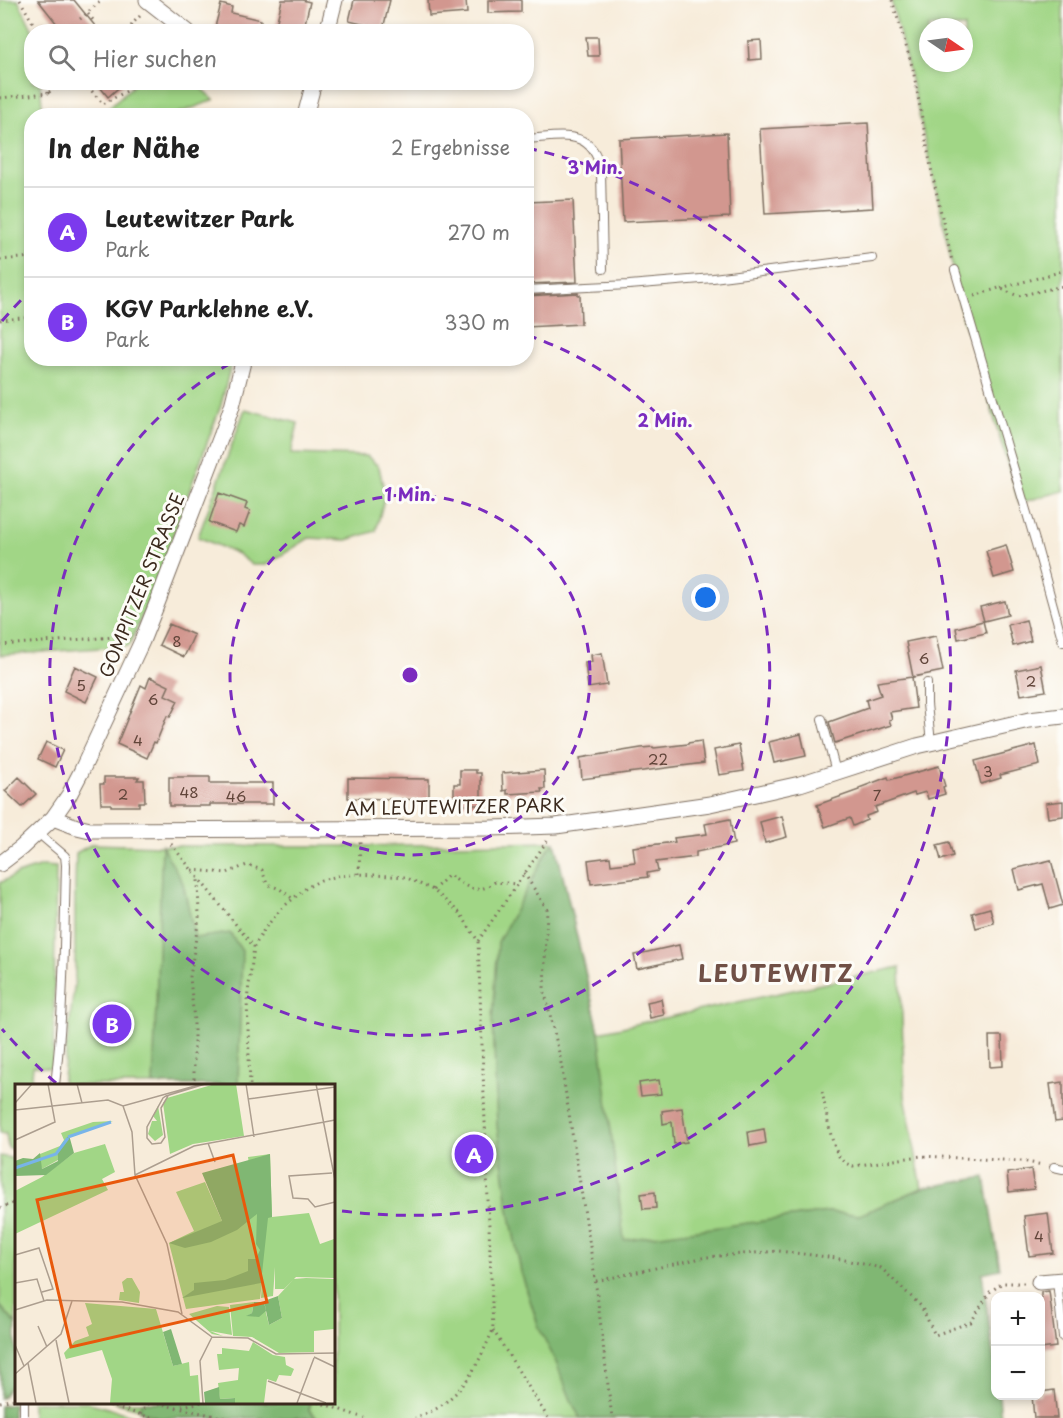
<!DOCTYPE html>
<html lang="de">
<meta charset="utf-8">
<style>
body{margin:0;font-family:"Playpen Sans",sans-serif;background:#f2f2f2;color:#222}
.controls{position:absolute;right:18px;bottom:18px;display:grid;overflow:hidden;border-radius:12px;box-shadow:0 3px 9px #0003}
.controls button{width:54px;height:54px;display:grid;place-items:center;padding:0;border:0;border-bottom:2px solid #e0e0e0;background:#fff;color:#222;font:30px sans-serif}
.compass{position:absolute;left:919px;top:18px;width:54px;height:54px;border-radius:50%;background:#fff;box-shadow:0 3px 9px #0003;rotate:103deg}
.you{position:absolute;left:706px;top:598px;width:21px;height:21px;margin:-15px;border:4px solid #fff;border-radius:50%;background:#1a73e8;box-shadow:0 0 0 9px #1a73e833}
.badge{display:grid;place-items:center;width:39px;height:39px;border-radius:50%;background:#7c3aed;color:#fff;font-size:20px;font-weight:700}
.pin{position:absolute;translate:-50% -50%;border:3px solid #fff;box-shadow:0 2px 6px #0006}
.list{margin:0;padding:0;list-style:none}
h2{display:flex;justify-content:space-between;align-items:center;height:78px;margin:0;padding:0 24px;font-size:26px}
h2 small{font-size:20px;font-weight:400;color:#767676}
.list li{display:grid;grid-template-columns:39px 1fr auto;gap:18px;align-items:center;box-sizing:border-box;height:90px;padding:0 24px;border-top:2px solid #e0e0e0}
.list b{display:block;font-size:22px;white-space:nowrap}
.list p{margin:0;font-size:20px;white-space:nowrap;color:#767676}
.list em{font-size:20px;font-style:normal;color:#767676}
.icon{flex:none;width:33px;height:33px;fill:none;stroke:currentColor;stroke-width:2;stroke-linecap:round;stroke-linejoin:round}
.map{position:relative;flex:none;width:1063px;height:1418px;overflow:hidden}
.search{position:absolute;background:#fff;box-shadow:0 3px 9px #0003;left:24px;top:24px;width:510px;height:66px;display:flex;align-items:center;gap:15px;box-sizing:border-box;padding:0 21px;border-radius:24px;color:#767676;font-size:22px}
.panel{position:absolute;background:#fff;box-shadow:0 3px 9px #0003;left:24px;top:108px;width:510px;height:258px;border-radius:24px}
.map>svg:first-child{display:block}
</style>
<div class="map">
<svg width="1063" height="1418" viewBox="0 0 1063 1418">
<rect width="100%" height="100%" fill="#fdfcf7"/>
<filter id="ink" filterUnits="userSpaceOnUse"><feTurbulence type="fractalNoise" baseFrequency=".0167" numOctaves="2"/><feDisplacementMap in="SourceGraphic" scale="12" xChannelSelector="R" yChannelSelector="G"/><feConvolveMatrix kernelMatrix="1 2 1 2 8 2 1 2 1" color-interpolation-filters="sRGB"/></filter>
<filter id="wash" filterUnits="userSpaceOnUse"><feTurbulence type="fractalNoise" baseFrequency=".008" numOctaves="4" result="noise"/><feDisplacementMap in="SourceGraphic" scale="24" xChannelSelector="R" yChannelSelector="G"/><feGaussianBlur stdDeviation="1.35" result="paint"/><feColorMatrix in="noise" values="0 0 0 0 0 0 0 0 0 0 0 0 0 0 0 0 0 1.4 0 .05"/><feComposite in="paint" operator="in"/></filter>
<g filter="url(#wash)">
<rect width="100%" height="100%" fill="#f7ecda"/>
<path fill="#a1d686" stroke="#6e8052" stroke-width="1.5" fill-rule="evenodd" d="M0,0H18L33,31L32,32V82L40,83L43,115L32,116V358L232,359L221,405L150,598L129,646L0,655Z
M891,0H1063V491L1019,503L980,370L961,312L945,229L909,71ZM928,27H964V63H928Z
M136,83H195L214,100L174,115H112L107,109Z
M245,409L298,423L291,454L367,456L379,467L385,495L376,531L347,540L309,538L266,565H252L238,554L198,537Z
M555,842L599,1032L900,967L905,1096L922,1188L860,1215L828,1212L624,1241L637,1418H144L145,1413L140,1411V1409L113,1402H333V1085H62L75,979V888L76,853L92,844L162,846H360Z
M42,866L56,867L53,1068L33,1066L31,1085H16V1149L8,1148L6,1134L0,1133V883L17,874Z
M0,1156L16,1159V1324L0,1306Z
M32,1402H87L141,1418H32Z"/>
<path fill="#80b773" stroke="#5e7048" stroke-width="1.5" d="M555,842L599,1032L624,1240L828,1212L860,1215L922,1188L985,1177L1000,1269L982,1273L995,1368L996,1396H999L1001,1418H580L571,1400L555,1360L539,1328L521,1272L508,1205L497,1126L493,1019L498,942L549,848Z
M162,846L183,883L195,938L230,933L242,951L238,1085H153Z
M0,1306L16,1324V1378L2,1398H0Z
M141,1402H311L309,1410L317,1418H160L140,1411Z
M13,1404V1418H0V1406Z"/>
<g id="blocks">
<path fill="#d2978f" d="M38,0H74L100,32H72L67,25L61,29Z
M282,0H302L310,2L303,32H283L275,29Z
M354,0H390L383,29L349,21Z
M428,0H466L467,13L429,16Z
M488,0H521V12L488,13Z
M221,4L232,7L231,13L261,20L258,32H232L215,27Z
M586,37H598L599,56H588Z
M761,40L762,59L749,60L748,41Z
M96,82H125L108,97Z
M868,123L873,208L765,214L760,129Z
M727,133L730,217L623,222L619,139Z
M573,200L577,282L526,284V229L529,228L528,202Z
M578,293V295H580L581,324L526,327V296Z
M219,493L247,503L245,509L250,511L244,527L239,525L236,532L209,522Z
M1006,545L1014,572L994,578L986,551Z
M1005,601L1008,615L984,621L980,607Z
M1026,620L1031,641L1013,646L1008,625Z
M983,621L986,633L958,639L956,628Z
M169,624L194,635L184,657L159,645Z
M936,636L943,671L913,677L906,642Z
M602,653L607,685L588,688L585,663L592,662L591,655Z
M1041,665L1046,691L1021,695L1016,670Z
M75,666L98,677L86,702L64,691Z
M150,677L169,686L165,695L178,701L170,717L167,716L156,743L154,742L147,758L117,744L141,685L146,688Z
M912,677L916,708L890,712L892,719L889,720L891,725L835,743L829,722L868,708L866,700L881,695L877,682Z
M801,734L806,756L774,763L769,742Z
M701,741L704,763L582,779L580,758L641,748L653,747L654,748L688,744V743Z
M46,742L63,750L55,767L38,759Z
M739,745L744,771L719,775L714,750Z
M1036,745L1040,765L1000,775L1001,778L981,784L975,761Z
M939,766L945,786L943,787L945,794L928,799L926,792L915,795L914,793L875,807L877,812L866,816L867,820L853,826L850,818L825,827L817,805L859,790V788L888,777L889,780Z
M460,770H476V773H481V805H454V784H460Z
M544,770L545,789H541L542,792L507,794V790L503,791L502,773Z
M19,777L36,794L22,807L5,791Z
M104,777H139L137,780H144L145,802H139V806H111V804H101L100,784H104Z
M169,777H210V783H273V804H210V806H169Z
M348,778L429,779V800L348,798Z
M1063,801V816L1048,818L1046,803Z
M782,816L787,837L765,843L760,822Z
M730,819L734,844L696,852V857L656,862L658,871L647,873L648,877L591,884L588,860L610,857L611,865L635,862L633,847L675,842L674,838L707,834L705,824Z
M949,842L953,856L941,860L937,845Z
M1051,860L1063,905L1050,909L1043,884L1019,890L1014,869Z
M990,908L994,923L976,928L972,913Z
M679,945L682,959L637,969L634,955Z
M661,999L664,1015L650,1018L647,1002Z
M989,1036H1002L1003,1066L990,1067Z
M659,1080L661,1094L641,1096L639,1083Z
M1063,1082V1121L1055,1122L1050,1084Z
M682,1108L687,1142L674,1144L672,1122L663,1124L662,1111Z
M764,1129L766,1143L750,1146L748,1132Z
M1031,1169L1034,1189L1009,1192L1007,1173Z
M655,1192L656,1208L643,1209L641,1194Z
M1048,1213L1053,1253L1029,1256L1024,1216Z
M1049,1291L1056,1347L1041,1349V1292Z
M1054,1390L1057,1418H1034L1032,1395H1041V1392Z"/>
</g>
</g>
<g filter="url(#ink)">
<use href="#blocks" fill-opacity="0" stroke="#7d6e60" stroke-width="1.5"/>
<g fill="none" stroke-linecap="round" stroke-linejoin="round">
<g stroke="#7d6e60" stroke-width="10">
<path id="lane" d="M526,139C561,137 592,127 601,170L603,269
M955,270L1036,544L1063,642
M526,290L629,285L713,278L872,258
M927,683V704L931,743
M822,719L836,772
M38,833L65,856L66,865C64,939 64,1012 55,1085
M1054,1167L1063,1169
M1057,1281L1063,1337
M24,1418V1402"/>
</g>
<g stroke="#7d6e60" stroke-width="17">
<path id="street" d="M147,0L188,32
M327,32L335,0
M305,116L314,82
M53,818L77,827L90,830L490,828L556,826L710,804L800,784L917,746L1029,720L1063,716
M0,864L21,848L53,818L69,795L81,772L142,641L158,601L225,426L232,406L244,358
M1039,1282L1063,1280"/>
</g>
<path stroke="#7d6e60" stroke-width="3" stroke-dasharray="1.5 4.5" stroke-linecap="butt" d="M20,0L38,32
M892,0L913,69L932,173L952,261
M88,14L94,21
M80,19L102,0
M130,32L132,24L142,14
M84,82L103,104L143,82
M49,92L65,82
M0,98L48,93L47,82
M0,260L32,257
M1001,288L1063,271
M974,296L999,288L1018,296L1063,286
M0,320L32,317
M0,645L129,636
M171,844L254,947
M192,870L227,873L247,865L262,870L267,884L280,889L293,899
M524,873L547,909L544,989L560,1057L595,1278L612,1418
M359,874L360,842
M433,890L449,875C467,887 475,896 495,882L517,884
M478,941L547,841
M194,1085V1021L190,977L199,917L198,879
M250,1085L247,1000L254,947L265,928L282,908L306,888L321,880L339,876L359,874L405,877L433,890L460,913L478,941L493,1330C479,1361 469,1386 440,1406C433,1412 423,1414 415,1418
M822,1092C826,1108 831,1153 844,1162C847,1164 850,1165 853,1166L921,1156L1021,1161L1043,1165
M0,1208L16,1202
M596,1281L706,1257L779,1251L836,1258L881,1268L921,1306L935,1335L971,1322L990,1292L1002,1283H1026
M493,1330L548,1418
M0,1402L15,1399
M98,1402L152,1418
M318,1402L364,1418
M176,1407L203,1402
M140,1414L150,1402L225,1418"/>
<use href="#lane" stroke="#fff" stroke-width="8"/>
<use href="#street" stroke="#fff" stroke-width="15"/>
</g>
</g>
<g fill="none" stroke="#7b2cbf" stroke-width="3" stroke-dasharray="10 8">
<circle cx="410" cy="675" r="180"/>
<path d="M527 335A360 360 0 1 1 238 359"/>
<path d="M56 1083A540 540 0 0 1 2 1029M2 321A540 540 0 0 1 28 293M527 148A540 540 0 0 1 335 1210"/>
</g>
<g text-anchor="middle" dominant-baseline="central" stroke-width="6" stroke-linejoin="round" paint-order="stroke">
<g font-size="15" fill="#61453a">
<text x="177" y="640">8</text>
<text x="924" y="657">6</text>
<text x="1031" y="680">2</text>
<text x="81" y="684">5</text>
<text x="153" y="698">6</text>
<text x="138" y="739">4</text>
<text x="658" y="758">22</text>
<text x="988" y="770">3</text>
<text x="189" y="791">48</text>
<text x="123" y="793">2</text>
<text x="877" y="794">7</text>
<text x="236" y="795">46</text>
<text x="1039" y="1235">4</text>
</g>
<g font-size="18" fill="#3b2a1e" stroke="#fdfcf7">
<text transform="translate(141 585) rotate(-68)">GOMPITZER STRASSE</text>
<text transform="translate(455 806) rotate(-1)">AM LEUTEWITZER PARK</text>
</g>
<g font-size="24" font-weight="bold" letter-spacing="1.5" fill="#705046" stroke="#fdfcf7">
<text x="776" y="972">LEUTEWITZ</text>
</g>
</g>
<g transform="translate(15 1084)">
<rect width="320" height="320" fill="#f7ecda"/>
<path d="M200,0H221L229,52L178,60L155,70L148,19L152,14ZM143,22L148,51L140,57L133,50L137,37H142L138,32ZM98,37L54,52L42,68L43,76L27,85L23,77L25,70L45,62L49,56L46,49L78,38ZM90,60L100,88L87,95L93,106L0,150V107L27,93L59,69ZM255,70L257,133L294,129L305,160L319,155V194L281,193L269,205H260V183L258,212L246,214L247,198L245,215L171,225L154,159L179,147L161,108L190,98L207,137L240,127L233,73ZM112,194H117L125,208L124,219L104,216L105,208H109L107,198ZM291,194L319,195V245L299,247V268L264,269L237,253L218,252L215,221L239,218L237,229L232,232L246,231L248,217L254,241L267,234L263,212L279,195ZM70,219L141,225L158,282L174,278L175,292L183,291L185,319H95L97,295L87,266L51,275L49,269L60,257L74,252L71,243L77,240ZM202,222L214,223L217,251L195,247L208,252L197,250L174,230ZM238,258L258,271L270,273L271,281L279,285L276,292L264,291L261,298L252,295L249,319H220L219,314L205,315L203,299L223,296L224,284L204,286L202,270H207V264L234,267Z" fill="#a1d686"/>
<path d="M54,51L59,69L31,91L0,92V77L8,74L18,75L25,69L27,85L43,77L42,68ZM255,70L257,133L253,134L246,199L167,214L179,206V199L210,196L233,187V175H241L245,166L241,160L242,130L222,146L196,158L170,164L154,159L207,137L187,89ZM263,212L267,234L254,241L249,217ZM239,218H249L251,227L244,233L231,232L237,229ZM156,245L167,280L158,282L148,248ZM204,303L205,315L220,314V319H190L189,308Z" fill="#80b773"/>
<path fill="none" stroke="#78b4e9" stroke-width="3" d="M53,53L96,38M0,84L41,70L53,54"/>
<path fill="none" stroke="#ac9e8f" stroke-width="1.5" d="M62,0L67,19M231,0L239,53M301,0L320,96M153,12L146,24L150,53L146,59L137,60L132,54V43L148,14L151,12L190,0M233,15L320,3M0,19L17,0M108,22L117,48L120,91L152,160L167,230M0,26L93,16L108,22L187,0M0,56L40,38L33,0M193,59L200,78M317,89L274,92L278,114L293,115L300,123L320,118M120,91L179,62L320,36M0,171L24,164L38,205L27,208M0,199L22,195L29,217M0,226L32,216L107,218L163,228L197,253L233,254L261,270L320,269M23,242L32,263M41,256L54,319M0,261L9,282M299,273L320,283M13,279L21,319M0,290L46,250L57,217M253,297L311,319M188,319L185,277L197,253M282,319L299,274"/>
<path fill="#e8590c" fill-opacity="0.15" stroke="#e8590c" stroke-width="3" d="M218,71L252,218L56,263L22,116Z"/>
<rect width="320" height="320" fill="none" stroke="#3b2a1e" stroke-width="3"/>
</g>
<circle cx="410" cy="675" r="9" fill="#7b2cbf" stroke="#fdfcf7" stroke-width="3"/>
<g font-size="18" text-anchor="middle" font-weight="bold" fill="#7b2cbf" stroke="#fdfcf7" stroke-width="6" stroke-linejoin="round" paint-order="stroke">
<text x="595" y="174">3 Min.</text>
<text x="665" y="427">2 Min.</text>
<text x="410" y="501">1 Min.</text>
</g>
</svg>
<div class="controls">
<button>+</button>
<button>−</button>
</div>
<svg class="compass" viewBox="-18 -18 36 36"><path d="M0-13l5 13h-10z" fill="#e53935"/><path d="M0 13l5-13h-10z" fill="#767676"/></svg>
<div class="you"></div>
<div class="pin badge" style="left:474px;top:1154px">A</div>
<div class="pin badge" style="left:112px;top:1024px">B</div>
<div class="search"><svg class="icon" aria-label="search" viewBox="0 0 24 24"><circle cx="10" cy="10" r="6"/><path d="M15 15l6 6"/></svg>Hier suchen</div>
<section class="panel">
<h2>In der Nähe<small>2 Ergebnisse</small></h2>
<ul class="list">
<li><span class="badge">A</span><div><b>Leutewitzer Park</b><p>Park</p></div><em>270 m</em></li>
<li><span class="badge">B</span><div><b>KGV Parklehne e.V.</b><p>Park</p></div><em>330 m</em></li>
</ul>
</section>
</div>
